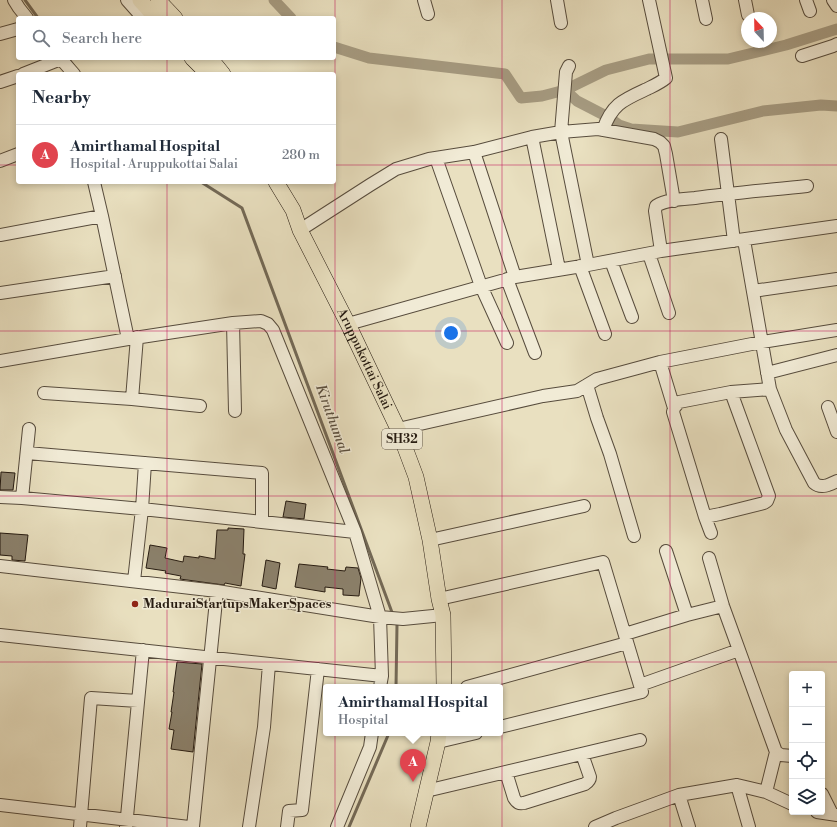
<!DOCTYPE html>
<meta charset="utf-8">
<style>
body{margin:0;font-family:"Libre Bodoni",serif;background:#f2f2f3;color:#1f2937}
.controls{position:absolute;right:12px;bottom:12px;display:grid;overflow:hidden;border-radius:4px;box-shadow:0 2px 6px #0003}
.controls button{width:36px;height:36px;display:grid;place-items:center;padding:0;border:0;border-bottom:1px solid #e0e1e3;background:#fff;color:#1f2937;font:20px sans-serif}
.compass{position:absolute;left:741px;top:12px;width:36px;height:36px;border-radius:50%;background:#fff;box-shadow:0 2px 6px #0003;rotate:338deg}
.you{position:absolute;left:451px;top:333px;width:14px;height:14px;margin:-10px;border:3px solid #fff;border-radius:50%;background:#1a73e8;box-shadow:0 0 0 6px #1a73e833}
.badge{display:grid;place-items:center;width:26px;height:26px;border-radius:50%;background:#7c3aed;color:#fff;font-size:13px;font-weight:700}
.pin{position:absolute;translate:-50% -33px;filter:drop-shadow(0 1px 2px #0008)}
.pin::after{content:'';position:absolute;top:21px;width:14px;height:12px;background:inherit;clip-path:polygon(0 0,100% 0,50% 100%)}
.popup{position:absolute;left:323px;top:684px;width:180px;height:52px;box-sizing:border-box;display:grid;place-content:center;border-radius:4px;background:#fff;filter:drop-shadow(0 1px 3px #0005);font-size:13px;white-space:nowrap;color:#747a83}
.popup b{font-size:15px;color:#1f2937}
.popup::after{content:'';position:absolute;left:50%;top:100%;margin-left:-8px;border:8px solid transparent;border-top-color:#fff}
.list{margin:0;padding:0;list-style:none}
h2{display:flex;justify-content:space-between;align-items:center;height:52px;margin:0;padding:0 16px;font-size:17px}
h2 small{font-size:13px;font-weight:400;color:#747a83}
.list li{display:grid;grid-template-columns:26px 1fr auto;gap:12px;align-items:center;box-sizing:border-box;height:60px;padding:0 16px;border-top:1px solid #e0e1e3}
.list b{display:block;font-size:15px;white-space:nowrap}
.list p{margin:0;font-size:13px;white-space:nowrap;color:#747a83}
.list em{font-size:13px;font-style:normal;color:#747a83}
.icon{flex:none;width:22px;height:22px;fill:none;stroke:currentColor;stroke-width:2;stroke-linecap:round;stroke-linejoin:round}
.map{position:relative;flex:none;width:837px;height:827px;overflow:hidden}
.search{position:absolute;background:#fff;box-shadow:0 2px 6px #0003;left:16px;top:16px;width:320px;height:44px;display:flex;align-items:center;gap:10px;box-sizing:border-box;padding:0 14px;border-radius:4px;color:#747a83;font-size:15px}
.panel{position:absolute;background:#fff;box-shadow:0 2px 6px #0003;left:16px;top:72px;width:320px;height:112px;border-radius:4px}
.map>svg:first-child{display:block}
</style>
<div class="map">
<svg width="837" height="827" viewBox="0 0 837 827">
<rect width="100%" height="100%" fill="#e9e0c0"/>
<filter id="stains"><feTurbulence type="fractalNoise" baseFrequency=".005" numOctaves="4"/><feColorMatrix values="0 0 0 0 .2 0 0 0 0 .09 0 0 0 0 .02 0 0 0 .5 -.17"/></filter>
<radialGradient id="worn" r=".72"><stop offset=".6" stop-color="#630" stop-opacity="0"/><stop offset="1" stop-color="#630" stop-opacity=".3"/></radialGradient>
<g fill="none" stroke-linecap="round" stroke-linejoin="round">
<path stroke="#736956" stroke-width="3" d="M25,0L38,18
M68,58L73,65
M201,182L242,208L393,615
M396,687L397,625L396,622
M349,827L389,733"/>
<path stroke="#a79d84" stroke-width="11" d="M274,0L291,18
M334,47L369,58L505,74L521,98L542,96L565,90L577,101L608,117L619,125L631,129L678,132L763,111L821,105L837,106
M565,90L606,70L649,59H728L786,45L837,29"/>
</g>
<path fill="#8b816c" stroke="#261b11" d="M1,472L15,473L13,490H0Z
M286,501L306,504L304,519L283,517Z
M228,528L244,529L243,554H245L241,586L225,583L224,585L180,579L181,576L165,573L166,571L146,568L150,545L167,548L165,558L183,562L184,556L199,558V556L215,559L217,530H228Z
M0,533L28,535L25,561L12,560V556L0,555Z
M266,560L280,563L276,589L262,586Z
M299,564L328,567L327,569L345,571L346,567L358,568L361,578L359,596L343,595V589L325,587V592L295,587Z
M177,662L202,664L193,752L171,749L174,730L169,729L172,712H171L174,692H173Z"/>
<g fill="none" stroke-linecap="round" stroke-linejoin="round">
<g stroke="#574c3d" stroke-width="14">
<path id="minor" d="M14,0L19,8L27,18
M127,0L143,18
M424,0L428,14
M557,0L561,23
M702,0L706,19
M745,0L748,15
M806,0L810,11
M833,0L837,6
M0,34L18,29
M802,56L833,46L837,44
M60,58L74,74
M569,66L566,72L561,132L598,129L654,139L660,142L664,146L666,154L674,201
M23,74L61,59
M0,82L18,76
M603,130C612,104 623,100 647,89C653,86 660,83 666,78L649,0
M532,137L559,269
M721,139L734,241
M474,152L515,277
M436,158L481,286L507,343
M0,161L18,154
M94,182L102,216L128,339
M300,230L370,185L396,169L429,159L474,152L532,137L561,132L588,265
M0,235L102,216
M661,251L655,211L656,206C667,199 683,199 695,198C732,193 769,190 807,186
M649,254L669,313
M611,261L632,317
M580,266L605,334
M507,279L535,353
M753,291L837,279
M0,293L115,276
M233,323L235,411
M348,324L515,277L588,265L661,251L837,226
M0,361L128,339L233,323L261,321L268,324L273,330L355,532L380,617L382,676L380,687
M660,362L674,408
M767,373L837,355
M587,385L597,418L610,454L634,536
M770,389L786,430L814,483C821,489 829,485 837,481
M731,392L679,402L674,408L673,412L705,517L720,514L764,503L767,501L769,496L731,392L770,389L744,240
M44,393L132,399L137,337
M132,399L200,406
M828,407L837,432
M29,429L22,498L142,509L355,532
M398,429L543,396L577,391L597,379L660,362L762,342L837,330
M27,453L262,473V522
M0,497L22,498
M705,517L711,533
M430,540L584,506
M666,551L687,615
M709,558L723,606L776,752L781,755L792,756
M0,566L217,591L380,617L403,619L443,615
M134,581L142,509L145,463
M439,599L603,562L642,692L500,727
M625,634L687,615L723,606
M0,635L382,676
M640,685L739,650
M467,687L627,643
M438,742L476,733
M506,772L514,798C517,803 519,804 524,803L585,784C588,782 590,780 590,777L582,754
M737,785L749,827
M426,791L640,740
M766,792L776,752
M822,794L832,814
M679,795L689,827
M0,805L189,827
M817,812L837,815
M80,827L91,698L138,701
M126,827L143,650
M193,827L217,591
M249,827L264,727L269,664
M287,827L289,811L302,810L318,669
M337,827L370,747L372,733
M595,827L616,818L679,795L737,785L766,792L792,804"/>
</g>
<g stroke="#261b11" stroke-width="16">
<g id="major">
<path d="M140,0L156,18"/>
<path d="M158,0L175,18"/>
<path d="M192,58L208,74"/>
<path d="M210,58L223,74"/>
<path id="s1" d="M276,182L293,210L300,230L348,324L398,429L416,477L430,540L439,599L443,615L444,687"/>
<path d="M418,827L438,742L439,733"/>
</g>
</g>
<use href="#minor" stroke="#f1ebd6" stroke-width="12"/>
<use href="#major" stroke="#e9e0c0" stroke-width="15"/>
</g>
<path fill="none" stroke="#c2185b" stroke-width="1" stroke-opacity="0.55" d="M167,0V18M335,0V827M502,0V827M670,0V827M167,58V74M0,165H18M334,165H837M167,182V827M0,331H837M0,496H837M0,662H837"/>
<circle fill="#8f2418" stroke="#f1ebd6" stroke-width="1.5" cx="135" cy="604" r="4"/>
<g text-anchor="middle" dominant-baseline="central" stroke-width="3" stroke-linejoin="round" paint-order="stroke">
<rect fill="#f1ebd6" stroke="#63594c" stroke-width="1" x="382" y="429" width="40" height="20" rx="3"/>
<g font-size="12" font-weight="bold" fill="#261b11">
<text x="402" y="439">SH32</text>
</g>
<g font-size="13" fill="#261b11" stroke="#f1ebd6">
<text stroke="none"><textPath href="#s1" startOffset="198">Aruppukottai Salai</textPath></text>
</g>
<g font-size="13" font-weight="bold" fill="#261b11" stroke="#f1ebd6" text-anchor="start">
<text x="143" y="604">MaduraiStartupsMakerSpaces</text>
</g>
<g font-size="14" font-style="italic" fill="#5a4f3f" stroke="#f1ebd6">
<text transform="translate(332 419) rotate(70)">Kiruthumal</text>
</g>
</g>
<rect width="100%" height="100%" filter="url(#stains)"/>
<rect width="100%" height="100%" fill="url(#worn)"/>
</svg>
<div class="controls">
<button>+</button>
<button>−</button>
<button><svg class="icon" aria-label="locate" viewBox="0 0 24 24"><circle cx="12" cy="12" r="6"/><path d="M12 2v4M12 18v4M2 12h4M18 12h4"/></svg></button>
<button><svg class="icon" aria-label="layers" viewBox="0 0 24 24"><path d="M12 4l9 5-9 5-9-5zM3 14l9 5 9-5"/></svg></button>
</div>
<svg class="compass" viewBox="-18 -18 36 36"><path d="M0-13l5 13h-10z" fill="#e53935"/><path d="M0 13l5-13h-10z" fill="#747a83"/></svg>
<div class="you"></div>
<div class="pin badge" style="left:413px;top:782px;background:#e0444e">A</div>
<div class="popup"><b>Amirthamal Hospital</b>Hospital</div>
<div class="search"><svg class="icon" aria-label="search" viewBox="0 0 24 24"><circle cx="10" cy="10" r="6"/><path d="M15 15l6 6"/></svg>Search here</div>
<section class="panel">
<h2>Nearby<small></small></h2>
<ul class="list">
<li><span class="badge" style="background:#e0444e">A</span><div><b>Amirthamal Hospital</b><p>Hospital · Aruppukottai Salai</p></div><em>280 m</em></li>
</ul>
</section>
</div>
